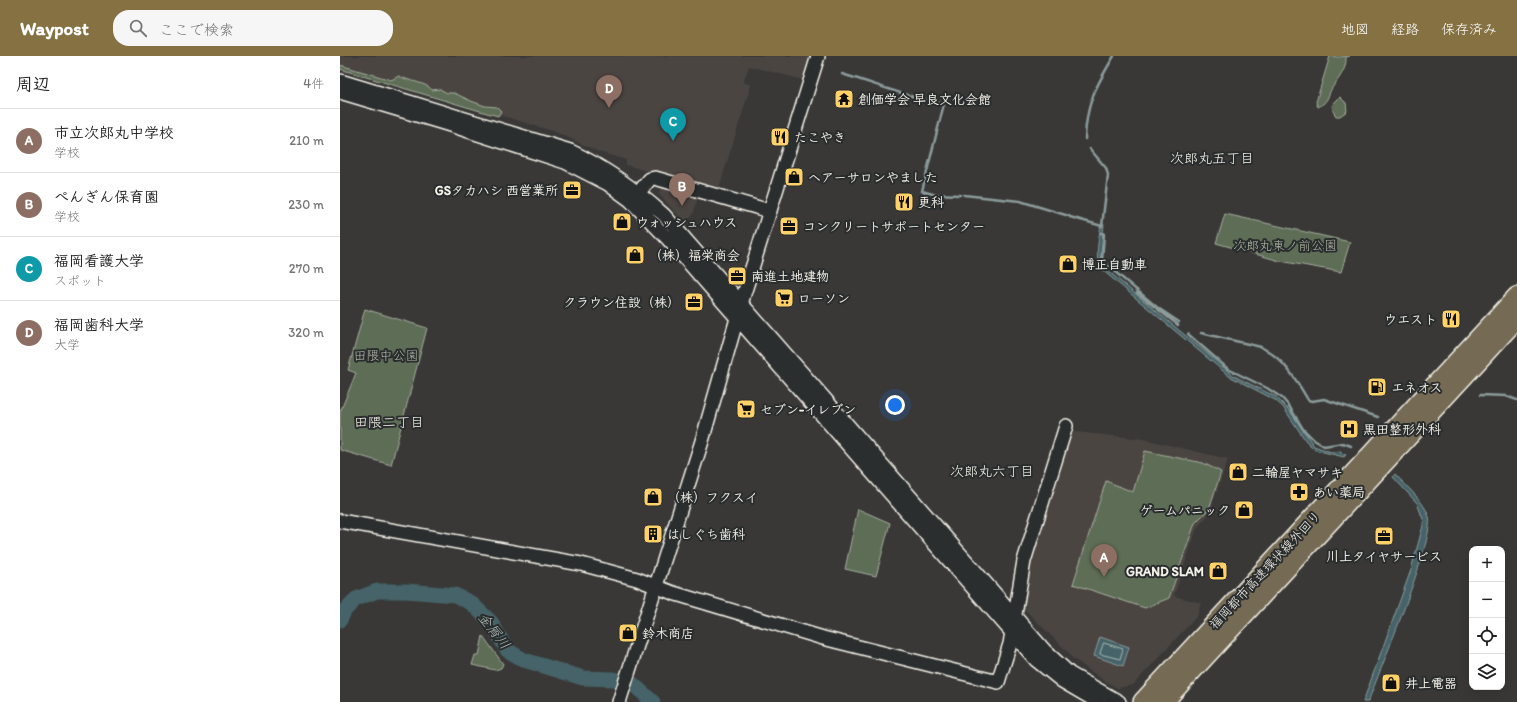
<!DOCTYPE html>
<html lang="ja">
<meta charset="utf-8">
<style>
body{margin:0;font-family:Itim,"Klee One",sans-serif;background:#f6f6f6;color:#222}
.controls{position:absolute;right:12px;bottom:12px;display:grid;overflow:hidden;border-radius:8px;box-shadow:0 4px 16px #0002}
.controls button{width:36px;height:36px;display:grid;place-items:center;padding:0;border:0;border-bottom:1px solid #e0e0e0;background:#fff;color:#222;font:20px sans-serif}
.you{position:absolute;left:555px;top:349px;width:14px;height:14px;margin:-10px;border:3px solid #fff;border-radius:50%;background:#1a73e8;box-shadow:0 0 0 6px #1a73e833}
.badge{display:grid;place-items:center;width:26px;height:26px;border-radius:50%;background:#857141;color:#fff;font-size:13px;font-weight:700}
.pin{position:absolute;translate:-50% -33px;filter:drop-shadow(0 1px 2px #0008)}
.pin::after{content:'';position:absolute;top:21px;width:14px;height:12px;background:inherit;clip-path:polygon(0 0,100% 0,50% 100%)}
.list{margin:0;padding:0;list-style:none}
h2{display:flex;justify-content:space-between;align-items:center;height:52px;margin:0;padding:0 16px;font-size:17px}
h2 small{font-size:13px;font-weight:400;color:#767676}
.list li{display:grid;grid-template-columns:26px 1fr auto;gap:12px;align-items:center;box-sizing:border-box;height:64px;padding:0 16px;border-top:1px solid #e0e0e0}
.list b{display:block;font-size:15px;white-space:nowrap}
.list p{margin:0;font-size:13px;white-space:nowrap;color:#767676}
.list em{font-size:13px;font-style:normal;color:#767676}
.icon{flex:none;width:22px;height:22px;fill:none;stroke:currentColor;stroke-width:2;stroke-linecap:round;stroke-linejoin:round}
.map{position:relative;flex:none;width:1177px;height:646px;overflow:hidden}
header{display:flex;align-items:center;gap:24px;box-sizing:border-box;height:56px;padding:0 20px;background:#857141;color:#fff}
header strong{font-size:19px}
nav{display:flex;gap:22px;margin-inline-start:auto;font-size:14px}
.search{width:280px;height:36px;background:#f6f6f6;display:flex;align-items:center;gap:10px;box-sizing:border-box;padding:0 14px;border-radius:16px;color:#767676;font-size:15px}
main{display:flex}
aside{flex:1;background:#fff}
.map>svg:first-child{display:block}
</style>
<header>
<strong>Waypost</strong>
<div class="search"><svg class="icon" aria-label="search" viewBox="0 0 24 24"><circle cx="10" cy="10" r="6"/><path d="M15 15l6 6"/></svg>ここで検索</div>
<nav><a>地図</a><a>経路</a><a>保存済み</a></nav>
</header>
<main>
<aside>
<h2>周辺<small>4件</small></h2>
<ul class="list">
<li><span class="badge" style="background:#8d6e63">A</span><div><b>市立次郎丸中学校</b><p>学校</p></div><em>210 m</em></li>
<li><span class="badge" style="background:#8d6e63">B</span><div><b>ぺんぎん保育園</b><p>学校</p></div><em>230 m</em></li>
<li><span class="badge" style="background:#0f9aa8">C</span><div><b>福岡看護大学</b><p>スポット</p></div><em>270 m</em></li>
<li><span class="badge" style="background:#8d6e63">D</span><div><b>福岡歯科大学</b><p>大学</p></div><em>320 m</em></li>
</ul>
</aside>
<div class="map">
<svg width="1177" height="646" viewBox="0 0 1177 646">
<rect width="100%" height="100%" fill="#393837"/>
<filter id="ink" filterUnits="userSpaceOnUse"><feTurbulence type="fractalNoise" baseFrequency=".025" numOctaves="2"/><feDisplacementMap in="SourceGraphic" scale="8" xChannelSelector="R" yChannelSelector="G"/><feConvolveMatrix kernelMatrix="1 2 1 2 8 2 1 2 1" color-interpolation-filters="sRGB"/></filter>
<g filter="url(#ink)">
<path fill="#4b4542" d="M0,0H470L463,24L409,10L403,26L411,29L378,135L286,109V104L259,96L216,76L0,11Z
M322,128L359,137L353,159L345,167L319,138Z
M735,376L803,383L888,403L869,458L857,472L834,540L861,547L857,560L793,629L778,632L763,624L731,601V599L683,552L691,503L721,414L731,378Z"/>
<path fill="#5d6d56" stroke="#a8af9f" d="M990,0L998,1L1010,0L1006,1C1007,13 999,22 992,32C988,38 989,46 978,51L976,46Z
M0,9L51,24L59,20C67,25 88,27 92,34L100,33L107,37H114L131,45L145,50L157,51L161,55L158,60L147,57L16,18L0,13Z
M1000,41L1006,47L1007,55L1000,60H996L993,55L992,49Z
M885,158L1010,186L1001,216L940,205L876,187Z
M25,253L87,272L51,409L0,394V356L16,317L8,314Z
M805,395L863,407L881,416L869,453L855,467L829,542L805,552L733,528L766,425L793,436Z
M518,453L550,467L536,520L505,513Z
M143,580L163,608L161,612L155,614L132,609L135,599H139Z"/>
<path fill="#456368" stroke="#8b9c9b" d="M764,168L760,206L762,210L894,320L936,341L950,355L974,390L991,396L1001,395V397L1006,399L1004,401L975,394L966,385L943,351L935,344L889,320L761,213C754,201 759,182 761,169Z
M1055,418C1065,429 1085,446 1089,461C1095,483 1039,616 1028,646H1023L1071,514L1084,466L1077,447L1053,421Z
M760,581L789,591L783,610L754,600Z"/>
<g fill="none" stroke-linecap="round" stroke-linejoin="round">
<path stroke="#aeb8b5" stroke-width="1" d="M764,587L783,593L780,603L760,598Z"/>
<path stroke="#8b9c9b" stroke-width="2.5" d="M502,18C536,28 569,42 604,48L582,135L593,138L620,139
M745,83C746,47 756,30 774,0
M750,93L766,112L768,119L762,170
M624,139L680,145L729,160
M730,161L762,170
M761,177L764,178L762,205L818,252L839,266
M797,237L838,269
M861,277L921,291C943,302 956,323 968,344L972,345L984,343L1038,361
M848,278L888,313L927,332L942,342L949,350L963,373L974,384L984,390L1003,387L1011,390
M1140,339L1166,340L1177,344"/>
<path stroke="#456368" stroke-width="15" d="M0,564L5,554L16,543L37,535H66L115,539L131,547L151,566L167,594L184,604L243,622L273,623L293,628L313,646"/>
<g stroke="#f4f1e8" stroke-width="16">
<path id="tertiary" d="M0,25L230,95C266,112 295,133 324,159L705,595L730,618L779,646
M0,36L107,68L225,106L268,128L290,144L328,183L696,604L722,625L758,646
M299,136L310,123L315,122L430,155
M0,465L241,508L297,523L333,537L483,582L658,626L670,588L684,505L726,370
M279,646L362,385L404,238L478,0"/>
</g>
<g stroke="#f4f1e8" stroke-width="22">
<path id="motorway" d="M803,646L1177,241
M823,646L1177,262"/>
</g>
<use href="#tertiary" stroke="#2a2d2e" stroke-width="13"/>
<use href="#motorway" stroke="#746b52" stroke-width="19"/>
</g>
</g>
<defs>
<g id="temple-square" transform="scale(1)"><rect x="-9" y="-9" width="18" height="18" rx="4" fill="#ffd166" stroke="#2a2d2e"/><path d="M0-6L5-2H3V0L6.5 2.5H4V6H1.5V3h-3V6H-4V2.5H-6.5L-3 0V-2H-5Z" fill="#111"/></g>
<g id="restaurant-square" transform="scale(1)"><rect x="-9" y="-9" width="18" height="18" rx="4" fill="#ffd166" stroke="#2a2d2e"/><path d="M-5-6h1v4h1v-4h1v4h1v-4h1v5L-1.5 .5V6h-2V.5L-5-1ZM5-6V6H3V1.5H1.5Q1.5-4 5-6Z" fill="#111"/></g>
<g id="shop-square" transform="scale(1)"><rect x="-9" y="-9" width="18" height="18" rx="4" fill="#ffd166" stroke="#2a2d2e"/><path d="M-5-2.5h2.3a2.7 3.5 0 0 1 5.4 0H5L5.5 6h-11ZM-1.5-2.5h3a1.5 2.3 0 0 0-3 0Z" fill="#111"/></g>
<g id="office-square" transform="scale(1)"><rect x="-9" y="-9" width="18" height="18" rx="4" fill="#ffd166" stroke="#2a2d2e"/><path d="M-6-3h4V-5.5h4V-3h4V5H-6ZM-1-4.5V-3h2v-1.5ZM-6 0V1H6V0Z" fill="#111"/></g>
<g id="supermarket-square" transform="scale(1)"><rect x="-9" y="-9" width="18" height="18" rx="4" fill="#ffd166" stroke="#2a2d2e"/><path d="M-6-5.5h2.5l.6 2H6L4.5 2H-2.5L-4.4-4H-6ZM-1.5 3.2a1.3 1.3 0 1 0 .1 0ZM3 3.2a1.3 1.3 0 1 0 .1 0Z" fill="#111"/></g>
<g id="fuel-square" transform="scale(1)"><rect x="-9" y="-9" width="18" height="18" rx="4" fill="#ffd166" stroke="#2a2d2e"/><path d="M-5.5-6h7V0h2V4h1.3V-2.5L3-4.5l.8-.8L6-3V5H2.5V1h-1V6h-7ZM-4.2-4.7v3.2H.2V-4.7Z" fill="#111"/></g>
<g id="hospital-square" transform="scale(1)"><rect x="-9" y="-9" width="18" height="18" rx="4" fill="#ffd166" stroke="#2a2d2e"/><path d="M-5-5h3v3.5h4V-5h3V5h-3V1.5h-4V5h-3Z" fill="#111"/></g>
<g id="pharmacy-square" transform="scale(1)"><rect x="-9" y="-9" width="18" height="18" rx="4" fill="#ffd166" stroke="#2a2d2e"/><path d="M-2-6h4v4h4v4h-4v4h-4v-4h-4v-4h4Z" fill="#111"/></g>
<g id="building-square" transform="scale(1)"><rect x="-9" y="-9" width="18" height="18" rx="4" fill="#ffd166" stroke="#2a2d2e"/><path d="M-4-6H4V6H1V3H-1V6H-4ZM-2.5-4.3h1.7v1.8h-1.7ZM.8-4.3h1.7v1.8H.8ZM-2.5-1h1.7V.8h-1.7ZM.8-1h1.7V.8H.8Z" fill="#111"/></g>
</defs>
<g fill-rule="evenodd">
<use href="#temple-square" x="504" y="43"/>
<use href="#restaurant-square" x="440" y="81"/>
<use href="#shop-square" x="454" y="121"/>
<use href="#office-square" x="232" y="134"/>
<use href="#restaurant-square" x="564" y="146"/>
<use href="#shop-square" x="282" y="166"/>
<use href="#office-square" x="449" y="170"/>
<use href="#shop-square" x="295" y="199"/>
<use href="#shop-square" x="728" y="208"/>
<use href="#office-square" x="397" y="220"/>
<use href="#supermarket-square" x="444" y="242"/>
<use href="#office-square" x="354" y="246"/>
<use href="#restaurant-square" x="1111" y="263"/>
<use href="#fuel-square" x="1037" y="331"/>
<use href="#supermarket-square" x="406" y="353"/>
<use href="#hospital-square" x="1009" y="373"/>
<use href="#shop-square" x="898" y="416"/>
<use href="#pharmacy-square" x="959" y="436"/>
<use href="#shop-square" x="313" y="441"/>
<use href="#shop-square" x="904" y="454"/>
<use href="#building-square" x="313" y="478"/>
<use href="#office-square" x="1044" y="480"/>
<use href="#shop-square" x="878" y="515"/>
<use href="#shop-square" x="288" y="577"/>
<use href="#shop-square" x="1051" y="627"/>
</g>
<g text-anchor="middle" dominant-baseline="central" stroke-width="4" stroke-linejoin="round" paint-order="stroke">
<g font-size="13" font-weight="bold" fill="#f4f1e8" stroke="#2a2d2e" text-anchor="start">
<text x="518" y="43">創価学会 早良文化会館</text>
<text x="454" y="81">たこやき</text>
<text x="468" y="121">ヘアーサロンやました</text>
<text x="218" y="134" text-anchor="end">GSタカハシ 西営業所</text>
<text x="578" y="146">更科</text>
<text x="296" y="166">ウォッシュハウス</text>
<text x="463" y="170">コンクリートサポートセンター</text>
<text x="309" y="199">（株）福栄商会</text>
<text x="742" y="208">博正自動車</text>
<text x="411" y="220">南進土地建物</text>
<text x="458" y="242">ローソン</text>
<text x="340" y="246" text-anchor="end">クラウン住設（株）</text>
<text x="1097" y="263" text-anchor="end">ウエスト</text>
<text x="1051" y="331">エネオス</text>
<text x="420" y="353">セブン-イレブン</text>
<text x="1023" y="373">黒田整形外科</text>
<text x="912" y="416">二輪屋ヤマサキ</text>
<text x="973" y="436">あい薬局</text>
<text x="327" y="441">（株）フクスイ</text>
<text x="890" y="454" text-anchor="end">ゲームパニック</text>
<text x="327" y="478">はしぐち歯科</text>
<text x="1044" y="500" text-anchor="middle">川上タイヤサービス</text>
<text x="864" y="515" text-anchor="end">GRAND SLAM</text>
<text x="302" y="577">鈴木商店</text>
<text x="1065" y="627">井上電器</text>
</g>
<g font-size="13" fill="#b0b6a6" stroke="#2a2d2e">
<text x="945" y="189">次郎丸東ノ前公園</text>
<text x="46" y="299">田隈中公園</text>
</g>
<g font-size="13" fill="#f4f1e8" stroke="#2a2d2e">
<text transform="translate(925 514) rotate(-47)">福岡都市高速環状線外回り</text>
</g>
<g font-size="14" fill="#f4f1e8" stroke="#2a2d2e">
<text x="872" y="102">次郎丸五丁目</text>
<text x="49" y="366">田隈二丁目</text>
<text x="652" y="415">次郎丸六丁目</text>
</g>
<g font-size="14" font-style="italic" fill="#aeb8b5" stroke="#2a2d2e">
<text transform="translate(154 575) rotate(52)">金屑川</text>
</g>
</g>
</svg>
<div class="controls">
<button>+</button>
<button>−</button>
<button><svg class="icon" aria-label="locate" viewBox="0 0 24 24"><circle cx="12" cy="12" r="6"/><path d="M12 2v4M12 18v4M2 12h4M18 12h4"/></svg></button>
<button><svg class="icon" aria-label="layers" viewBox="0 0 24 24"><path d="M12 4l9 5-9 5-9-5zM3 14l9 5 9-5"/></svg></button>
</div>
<div class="you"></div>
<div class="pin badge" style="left:764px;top:521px;background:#8d6e63">A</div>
<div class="pin badge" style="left:342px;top:150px;background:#8d6e63">B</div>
<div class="pin badge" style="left:333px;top:85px;background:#0f9aa8">C</div>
<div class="pin badge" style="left:269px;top:52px;background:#8d6e63">D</div>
</div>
</main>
